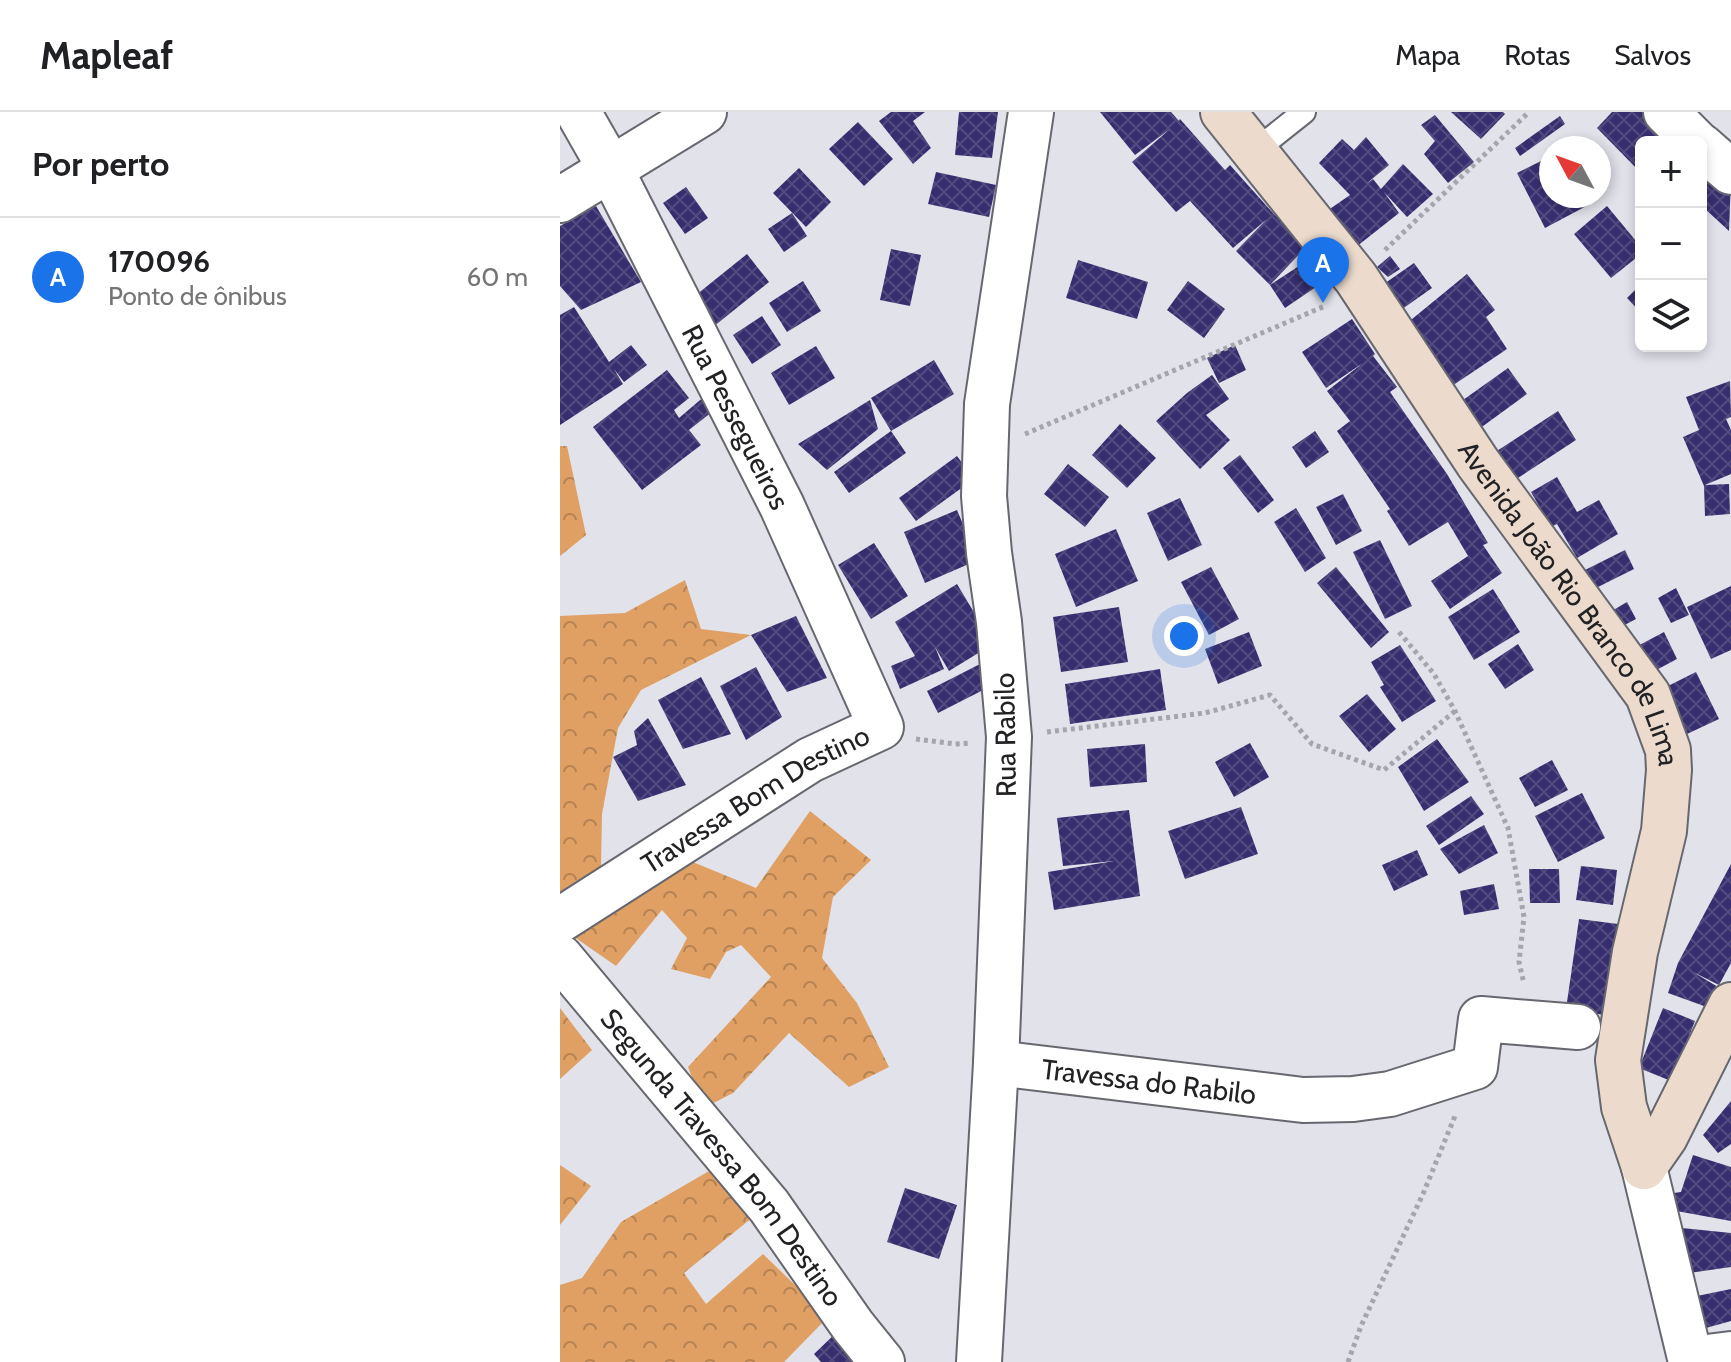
<!DOCTYPE html>
<html lang="pt">
<meta charset="utf-8">
<style>
body{margin:0;font-family:Cabin,sans-serif;background:#f2f2f2;color:#202124}
.controls{position:absolute;right:24px;top:24px;display:grid;overflow:hidden;border-radius:12px;box-shadow:0 4px 12px #0003}
.controls button{width:72px;height:72px;display:grid;place-items:center;padding:0;border:0;border-bottom:2px solid #e0e0e0;background:#fff;color:#202124;font:40px sans-serif}
.compass{position:absolute;left:979px;top:24px;width:72px;height:72px;border-radius:50%;background:#fff;box-shadow:0 4px 12px #0003;rotate:311deg}
.you{position:absolute;left:624px;top:524px;width:28px;height:28px;margin:-20px;border:6px solid #fff;border-radius:50%;background:#1a73e8;box-shadow:0 0 0 12px #1a73e833}
.badge{display:grid;place-items:center;width:52px;height:52px;border-radius:50%;background:#1a73e8;color:#fff;font-size:26px;font-weight:700}
.pin{position:absolute;translate:-50% -66px;filter:drop-shadow(0 2px 4px #0008)}
.pin::after{content:'';position:absolute;top:42px;width:28px;height:24px;background:inherit;clip-path:polygon(0 0,100% 0,50% 100%)}
.list{margin:0;padding:0;list-style:none}
h2{display:flex;justify-content:space-between;align-items:center;height:104px;margin:0;padding:0 32px;font-size:34px}
h2 small{font-size:26px;font-weight:400;color:#757577}
.list li{display:grid;grid-template-columns:52px 1fr auto;gap:24px;align-items:center;box-sizing:border-box;height:120px;padding:0 32px;border-top:2px solid #e0e0e0}
.list b{display:block;font-size:30px;white-space:nowrap}
.list p{margin:0;font-size:26px;white-space:nowrap;color:#757577}
.list em{font-size:26px;font-style:normal;color:#757577}
.icon{flex:none;width:44px;height:44px;fill:none;stroke:currentColor;stroke-width:2;stroke-linecap:round;stroke-linejoin:round}
.map{position:relative;flex:none;width:1171px;height:1250px;overflow:hidden}
header{display:flex;align-items:center;gap:48px;box-sizing:border-box;height:112px;padding:0 40px;background:#fff;border-bottom:2px solid #e0e0e0}
header strong{font-size:38px}
nav{display:flex;gap:44px;margin-inline-start:auto;font-size:28px}
main{display:flex}
aside{flex:1;background:#fff}
.map>svg:first-child{display:block}
</style>
<header>
<strong>Mapleaf</strong>
<nav><a>Mapa</a><a>Rotas</a><a>Salvos</a></nav>
</header>
<main>
<aside>
<h2>Por perto<small></small></h2>
<ul class="list">
<li><span class="badge">A</span><div><b>170096</b><p>Ponto de ônibus</p></div><em>60 m</em></li>
</ul>
</aside>
<div class="map">
<svg width="1171" height="1250" viewBox="0 0 1171 1250">
<defs>
<pattern id="forest-crowns" width="20" height="18" patternUnits="userSpaceOnUse" patternTransform="scale(2)"><rect width="20" height="18" fill="#e0a064"/><path d="M2 6a3 3 0 1 1 6 0M12 15a3 3 0 1 1 6 0" fill="none" stroke="#b58252"/></pattern>
<pattern id="building-cross-hatch" width="8" height="8" patternUnits="userSpaceOnUse" patternTransform="scale(2)"><rect width="8" height="8" fill="#372e6f"/><path d="M0 0l8 8M0 8l8-8" fill="none" stroke="#524b7f"/></pattern>
</defs>
<rect width="100%" height="100%" fill="#e1e2ea"/>
<path fill="url(#forest-crowns)" d="M0,334H7L26,423L0,444Z
M125,468L141,517L191,523L81,578L58,616L42,702L41,756L6,785L0,781V504L65,501Z
M250,699L311,748L273,785L262,846L297,891L329,955L289,975L229,921L173,981L144,996L128,955L211,865L181,833L166,840L150,867L111,857L127,826L102,798L56,854L10,822L128,748L196,776Z
M0,896L32,938L0,967Z
M0,1053L31,1074L0,1113Z
M156,1055L193,1105L124,1161L146,1192L203,1142L268,1205L224,1250H0V1173L22,1166L61,1110Z"/>
<path fill="url(#building-cross-hatch)" d="M331,0H365L353,9L371,36L353,52L319,9Z
M399,0H438L432,46L395,43Z
M540,0H611L619,9L620,7L665,58L670,53L713,101L747,134L710,173L742,152L756,175L725,196L710,173L676,139L707,107L673,136L630,89L616,100L572,50L610,17L575,43Z
M891,0H943L945,2L921,27Z
M1052,0H1100L1114,30H1081V61L1037,16Z
M875,3L914,50L888,71L864,42L875,29L861,13Z
M1000,4L1005,12L960,44L955,36Z
M298,10L333,47L304,74L269,37Z
M806,25L829,53L806,72L813,67L821,77L843,52L873,82L847,105L824,80L839,101L796,135L764,101L790,83L759,51L782,27L794,38Z
M1141,37L1171,66L1169,119L1143,95L1141,97Z
M985,47L991,59V84H1031L1034,90L985,116L957,61Z
M239,56L271,90L246,115L213,81Z
M376,60L436,73L429,105L368,92Z
M126,75L148,106L125,122L103,91Z
M36,94L81,170L21,198L0,174V114Z
M1047,94L1081,135V142L1051,166L1014,122Z
M232,101L247,124L224,140L208,117Z
M331,137L361,143L350,194L320,188Z
M187,142L209,170L153,215L131,187Z
M830,144L840,157L828,165L817,155Z
M518,148L588,170L577,207L506,186Z
M854,151L872,176L838,200L821,174Z
M907,162L935,198L926,205L947,237L883,280L846,212Z
M243,169L261,199L227,220L209,191Z
M628,169L665,197L644,226L607,198Z
M1081,172V201L1067,186Z
M14,195L49,250L71,233L87,253L64,270L54,257L63,272L0,313V203Z
M202,204L221,233L192,252L173,223Z
M792,207L815,242L813,244L837,275L830,280L887,362L928,431L923,433L942,461L890,497L871,469L908,444L888,410L849,434L827,399L830,397L777,319L790,309L767,279L803,251L766,276L742,240Z
M675,233L686,258L659,271L647,246Z
M256,234L275,266L229,293L211,261Z
M374,248L394,282L331,319L311,286Z
M948,256L967,282L908,325L889,298Z
M107,258L129,286L114,298L119,306L146,283L157,296L129,318L141,333L82,378L33,315Z
M652,263L669,287L646,303L670,328L640,357L596,309L627,281Z
M1170,269L1171,305L1166,307L1171,318V362L1145,373L1169,372L1170,402L1145,404L1144,374L1123,325L1139,318L1126,285Z
M310,288L318,317L267,358L238,332Z
M998,299L1016,328L941,377L923,348Z
M560,312L596,346L567,376L532,343Z
M331,319L346,341L289,381L274,360Z
M755,319L769,340L746,356L732,335Z
M680,343L714,388L698,401L663,356Z
M397,344L414,367L356,409L339,386Z
M508,352L549,385L525,415L484,382Z
M997,365L1017,400L1039,388L1058,422L1017,446L997,412L991,415L971,380Z
M783,382L802,419L776,433L756,395Z
M620,386L642,433L608,449L587,401Z
M736,396L766,446L745,460L714,410Z
M397,398L418,448L365,471L344,420Z
M556,417L578,469L516,495L495,442Z
M820,428L852,494L825,507L793,440Z
M314,431L348,484L311,507L278,453Z
M1065,438L1074,457L1028,480L1019,461Z
M651,455L679,507L649,523L621,470Z
M776,455L829,520L811,536L757,471Z
M397,472L433,532L389,559L375,535L384,557L340,577L331,554L355,544L335,510Z
M1171,474V538L1151,547L1127,495Z
M1116,476L1129,503L1111,511L1098,486Z
M933,477L960,520L914,548L888,505Z
M1067,490L1076,507L1059,516L1050,500Z
M559,495L568,550L501,560L493,505Z
M236,504L267,566L227,580L191,523Z
M689,520L702,554L658,572L645,537Z
M1104,520L1117,547L1085,564L1072,537Z
M958,532L974,558L945,577L928,552Z
M840,533L876,589L842,610L820,575L824,573L811,550Z
M426,549L437,571L378,601L367,579Z
M196,555L222,605L186,628L160,574Z
M600,557L606,598L510,612L505,572Z
M1136,560L1159,607L1127,622L1104,576Z
M141,565L171,622L123,637L98,588Z
M807,582L836,617L809,640L779,604Z
M88,606L126,673L78,689L53,645L77,633L74,619Z
M877,627L909,670L864,699L838,655Z
M690,631L709,665L674,685L655,650Z
M585,632L587,670L530,675L527,637Z
M992,648L1008,678L975,695L959,666Z
M1022,681L1045,726L998,750L975,704Z
M911,684L924,702L879,733L866,714Z
M681,695L698,742L625,767L608,719Z
M569,698L580,784L494,798L488,760L554,749L503,754L497,706Z
M924,713L938,741L899,762L880,737Z
M857,738L868,763L834,779L822,753Z
M1171,752V851L1159,873L1133,860L1163,878L1155,898L1108,881L1118,851Z
M1021,754L1057,758L1053,793L1016,788Z
M969,757H999L1000,791H970Z
M934,772L939,797L904,803L900,779Z
M1019,807L1058,812L1045,903L1006,897Z
M1103,896L1135,909L1111,969L1079,956Z
M1171,989V1032L1158,1041L1143,1023Z
M1133,1043L1171,1055V1109L1111,1098L1114,1081L1121,1080Z
M345,1076L397,1093L379,1147L327,1130Z
M1122,1116L1171,1121V1155L1129,1161Z
M1171,1177V1209L1146,1216L1137,1184Z
M278,1219L307,1250H261L254,1242Z"/>
<g fill="none" stroke-linecap="round" stroke-linejoin="round">
<g stroke="#67676f" stroke-width="26">
<path id="service" d="M695,39L744,0"/>
</g>
<g stroke="#67676f" stroke-width="48">
<g id="minor">
<path d="M1106,0L1136,30"/>
<path d="M1141,34L1171,60"/>
<path d="M0,88L144,0"/>
<path id="s1" d="M0,808L250,648L321,615L222,394L50,56L18,0"/>
<path id="s2" d="M0,845L209,1094L293,1214L322,1250"/>
<path id="s3" d="M436,951L743,988L793,987L830,982L915,955L921,907L1018,915"/>
<path d="M1084,1055L1131,1250"/>
<path d="M1131,1247L1171,1242"/>
<path d="M419,1250L436,951L449,625L439,510L429,441L424,384L427,292L471,0"/>
</g>
</g>
<g stroke="#67676f" stroke-width="48">
<g id="secondary">
<path id="s4" d="M663,0L796,166L918,351L1088,583L1108,638L1109,658L1104,719L1075,840L1058,948L1064,995L1084,1055"/>
<path d="M1084,1055L1105,1025L1171,893"/>
</g>
</g>
<path stroke="#a5a6ac" stroke-width="5" stroke-dasharray="4 4" stroke-linecap="butt" d="M825,138L969,0
M465,322L765,194
M839,520L874,562L895,599L948,716L964,805L959,850L964,872
M487,620L645,601L710,583L752,632L824,658L895,599
M356,627L395,632L410,631
M788,1250L801,1214L863,1082L895,1004"/>
<use href="#service" stroke="#fff" stroke-width="22"/>
<use href="#minor" stroke="#fff" stroke-width="44"/>
<use href="#secondary" stroke="#ecdbcd" stroke-width="44"/>
</g>
<g text-anchor="middle" dominant-baseline="central" stroke-width="8" stroke-linejoin="round" paint-order="stroke">
<g font-size="28" fill="#222225" stroke="#fff">
<text transform="translate(176 305) rotate(63)">Rua Pessegueiros</text>
<text stroke="none"><textPath href="#s4" startOffset="604">Avenida João Rio Branco de Lima</textPath></text>
<text transform="translate(445 623) rotate(-91)">Rua Rabilo</text>
<text stroke="none"><textPath href="#s1" startOffset="230">Travessa Bom Destino</textPath></text>
<text stroke="none"><textPath href="#s3" startOffset="154">Travessa do Rabilo</textPath></text>
<text stroke="none"><textPath href="#s2" startOffset="258">Segunda Travessa Bom Destino</textPath></text>
</g>
</g>
</svg>
<div class="controls">
<button>+</button>
<button>−</button>
<button><svg class="icon" aria-label="layers" viewBox="0 0 24 24"><path d="M12 4l9 5-9 5-9-5zM3 14l9 5 9-5"/></svg></button>
</div>
<svg class="compass" viewBox="-18 -18 36 36"><path d="M0-13l5 13h-10z" fill="#e53935"/><path d="M0 13l5-13h-10z" fill="#757577"/></svg>
<div class="you"></div>
<div class="pin badge" style="left:763px;top:191px">A</div>
</div>
</main>
